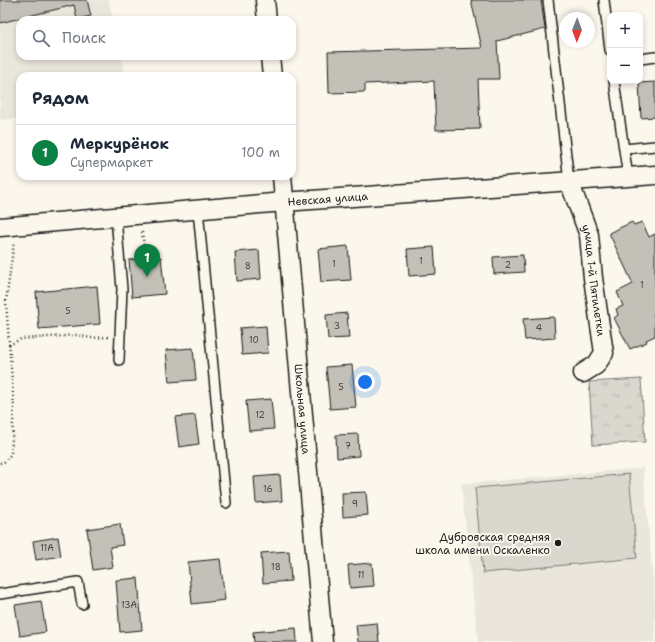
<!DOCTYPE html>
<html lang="ru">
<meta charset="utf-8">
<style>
body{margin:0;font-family:"Shantell Sans",sans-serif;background:#f2f2f3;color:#1f2937}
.controls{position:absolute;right:12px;top:12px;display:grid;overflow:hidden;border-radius:8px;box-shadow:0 2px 6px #0003}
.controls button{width:36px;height:36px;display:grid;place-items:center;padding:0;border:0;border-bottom:1px solid #e0e1e3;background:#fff;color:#1f2937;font:20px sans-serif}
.compass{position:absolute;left:559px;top:12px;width:36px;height:36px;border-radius:50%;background:#fff;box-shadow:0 2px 6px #0003;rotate:181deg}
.you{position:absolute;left:365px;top:382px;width:14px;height:14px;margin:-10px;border:3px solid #fff;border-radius:50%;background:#1a73e8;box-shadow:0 0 0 6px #1a73e833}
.badge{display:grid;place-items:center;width:26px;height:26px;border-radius:50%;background:#0b8043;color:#fff;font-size:13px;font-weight:700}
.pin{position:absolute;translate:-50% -33px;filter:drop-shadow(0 1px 2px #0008)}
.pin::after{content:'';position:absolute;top:21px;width:14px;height:12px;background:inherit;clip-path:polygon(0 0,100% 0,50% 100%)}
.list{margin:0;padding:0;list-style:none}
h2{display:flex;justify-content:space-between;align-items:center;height:52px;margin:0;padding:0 16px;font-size:17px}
h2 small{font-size:13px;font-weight:400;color:#747a83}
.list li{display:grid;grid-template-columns:26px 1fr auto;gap:12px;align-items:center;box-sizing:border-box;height:56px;padding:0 16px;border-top:1px solid #e0e1e3}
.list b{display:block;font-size:15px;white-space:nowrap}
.list p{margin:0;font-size:13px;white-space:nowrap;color:#747a83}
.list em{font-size:13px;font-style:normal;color:#747a83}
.icon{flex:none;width:22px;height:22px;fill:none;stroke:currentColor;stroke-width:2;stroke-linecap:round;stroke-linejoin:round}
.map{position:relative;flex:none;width:655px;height:642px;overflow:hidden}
.search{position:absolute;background:#fff;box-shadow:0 2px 6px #0003;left:16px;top:16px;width:280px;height:44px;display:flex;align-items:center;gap:10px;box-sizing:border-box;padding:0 14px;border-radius:12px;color:#747a83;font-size:15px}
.panel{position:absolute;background:#fff;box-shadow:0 2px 6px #0003;left:16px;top:72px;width:280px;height:108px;border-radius:12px}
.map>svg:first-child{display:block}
</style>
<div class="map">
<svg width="655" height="642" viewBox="0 0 655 642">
<defs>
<pattern id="park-tufts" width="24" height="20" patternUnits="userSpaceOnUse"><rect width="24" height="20" fill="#dad7ce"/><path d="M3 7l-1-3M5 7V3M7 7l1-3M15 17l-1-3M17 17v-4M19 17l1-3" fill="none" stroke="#bab8b0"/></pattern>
</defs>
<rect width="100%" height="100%" fill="#fbf7ec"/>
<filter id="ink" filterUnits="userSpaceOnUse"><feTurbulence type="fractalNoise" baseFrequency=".025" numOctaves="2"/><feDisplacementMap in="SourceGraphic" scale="8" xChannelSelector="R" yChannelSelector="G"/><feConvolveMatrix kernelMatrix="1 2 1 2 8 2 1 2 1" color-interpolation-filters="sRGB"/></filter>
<g filter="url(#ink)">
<path fill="#eae6dc" d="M0,0H109L113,20H20V56H121L125,76H20V118L0,120Z
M643,468L655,602V642H478L461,484Z"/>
<path fill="url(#park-tufts)" stroke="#7b7a75" d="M641,379L645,442L593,445L589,382Z"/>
<path fill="#dad7ce" stroke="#7b7a75" d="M629,474L637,558L483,573L475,488Z"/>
<path fill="#c3c0b8" stroke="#1c1c1c" d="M0,0H87L91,16L77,19L74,5L0,23Z
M471,0H541L545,29L497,41L499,79H478L480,129L436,130L434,81L365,84V92L329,93L328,52L482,48Z
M655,82V117L641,118L639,83Z
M632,222L634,225L642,222L649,237L655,234V336L646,340L647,342L630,349L614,318L618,315L616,309L623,306L617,292L633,284L609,233Z
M348,246L351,280L321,282L318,249Z
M434,247L436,274L409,276L407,249Z
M259,250L261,279L237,281L235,252Z
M523,255L524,272L494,274L493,257Z
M161,257L165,294L132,297L129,260Z
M97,286L100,324L39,329L36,292Z
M347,313L349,338L328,339L326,315Z
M554,317L555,338L525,340L523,319Z
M266,326L268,353L242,355L240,328Z
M193,348L196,380L169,382L166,350Z
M352,365L356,407L330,409L326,367Z
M271,399L274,429L249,431L246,401Z
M195,415L199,444L179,447L175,417Z
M358,434L359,456L337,458L336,435Z
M280,475L282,501L256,503L254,477Z
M366,492L368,515L343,517L342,493Z
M120,524L123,545L110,547L113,567L93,570L87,529Z
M58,537L61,556L36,560L33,541Z
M289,551L291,581L263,583L261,553Z
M220,559L225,600L192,604L188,562Z
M372,563L374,586L350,588L348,565Z
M138,578L142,630L120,632L116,580Z
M41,601L46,632L20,636L15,605Z
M377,623L379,642H358L356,625Z
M296,628L297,642H254L253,632Z"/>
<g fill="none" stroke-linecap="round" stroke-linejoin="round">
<g stroke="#1c1c1c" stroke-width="12">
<path id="service" d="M548,0L569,181
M604,0L610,50
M640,59L655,57
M614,81L628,177
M624,149L655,146
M198,210L226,503
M116,217L122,289L119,360
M0,594L78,582L82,604"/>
</g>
<g stroke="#1c1c1c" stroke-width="21">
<g id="minor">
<path d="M265,0L267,20"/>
<path d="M270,56L272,76"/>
<path id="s1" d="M282,176L323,642"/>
<path id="s2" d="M569,181L589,235L593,278L604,353L596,365L583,373"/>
<path id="s3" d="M0,227L284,202L655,175"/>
</g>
</g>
<path stroke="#1c1c1c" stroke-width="2.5" stroke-dasharray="1 3" stroke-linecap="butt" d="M142,232L145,253
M653,316L655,315
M9,345L21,339L77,335L91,338L108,337
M0,463L4,462L11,454L14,407L6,302L14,242"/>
<use href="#service" stroke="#fbf7ec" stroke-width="9"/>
<use href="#minor" stroke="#fbf7ec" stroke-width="18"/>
</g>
</g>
<circle fill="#1c1c1c" stroke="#fbf7ec" stroke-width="1.5" cx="558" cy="543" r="4"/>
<g text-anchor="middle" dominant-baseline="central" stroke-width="4" stroke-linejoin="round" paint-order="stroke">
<g font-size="9" fill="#464543">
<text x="421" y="261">1</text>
<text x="334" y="264">1</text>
<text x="508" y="265">2</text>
<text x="248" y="266">8</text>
<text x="642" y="285">1</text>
<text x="68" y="311">5</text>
<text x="337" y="326">3</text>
<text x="539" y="328">4</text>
<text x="254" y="340">10</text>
<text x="341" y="387">5</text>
<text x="260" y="415">12</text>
<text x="348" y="446">7</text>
<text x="268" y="489">16</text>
<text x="355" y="504">9</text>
<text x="47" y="548">11А</text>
<text x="276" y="567">18</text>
<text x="361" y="575">11</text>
<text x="129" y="605">13А</text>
</g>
<g font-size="11" fill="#1c1c1c" stroke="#fbf7ec">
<text stroke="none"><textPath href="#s3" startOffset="329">Невская улица</textPath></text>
<text stroke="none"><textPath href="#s2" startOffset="103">улица 1-й Пятилетки</textPath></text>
<text stroke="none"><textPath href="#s1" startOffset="234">Школьная улица</textPath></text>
</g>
<g font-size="11" fill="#1c1c1c" stroke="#fbf7ec" text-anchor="end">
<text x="550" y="537">Дубровская средняя<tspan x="550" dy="13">школа имени Оскаленко</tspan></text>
</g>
</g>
</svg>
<div class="controls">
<button>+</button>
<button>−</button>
</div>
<svg class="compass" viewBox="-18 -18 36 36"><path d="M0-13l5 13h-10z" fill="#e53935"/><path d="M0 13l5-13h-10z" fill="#747a83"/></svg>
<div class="you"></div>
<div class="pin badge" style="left:147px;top:277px">1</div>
<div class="search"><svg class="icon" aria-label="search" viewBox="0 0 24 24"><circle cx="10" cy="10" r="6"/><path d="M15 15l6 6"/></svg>Поиск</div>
<section class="panel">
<h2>Рядом<small></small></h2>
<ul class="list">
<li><span class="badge">1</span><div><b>Меркурёнок</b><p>Супермаркет</p></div><em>100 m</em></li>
</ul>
</section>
</div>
